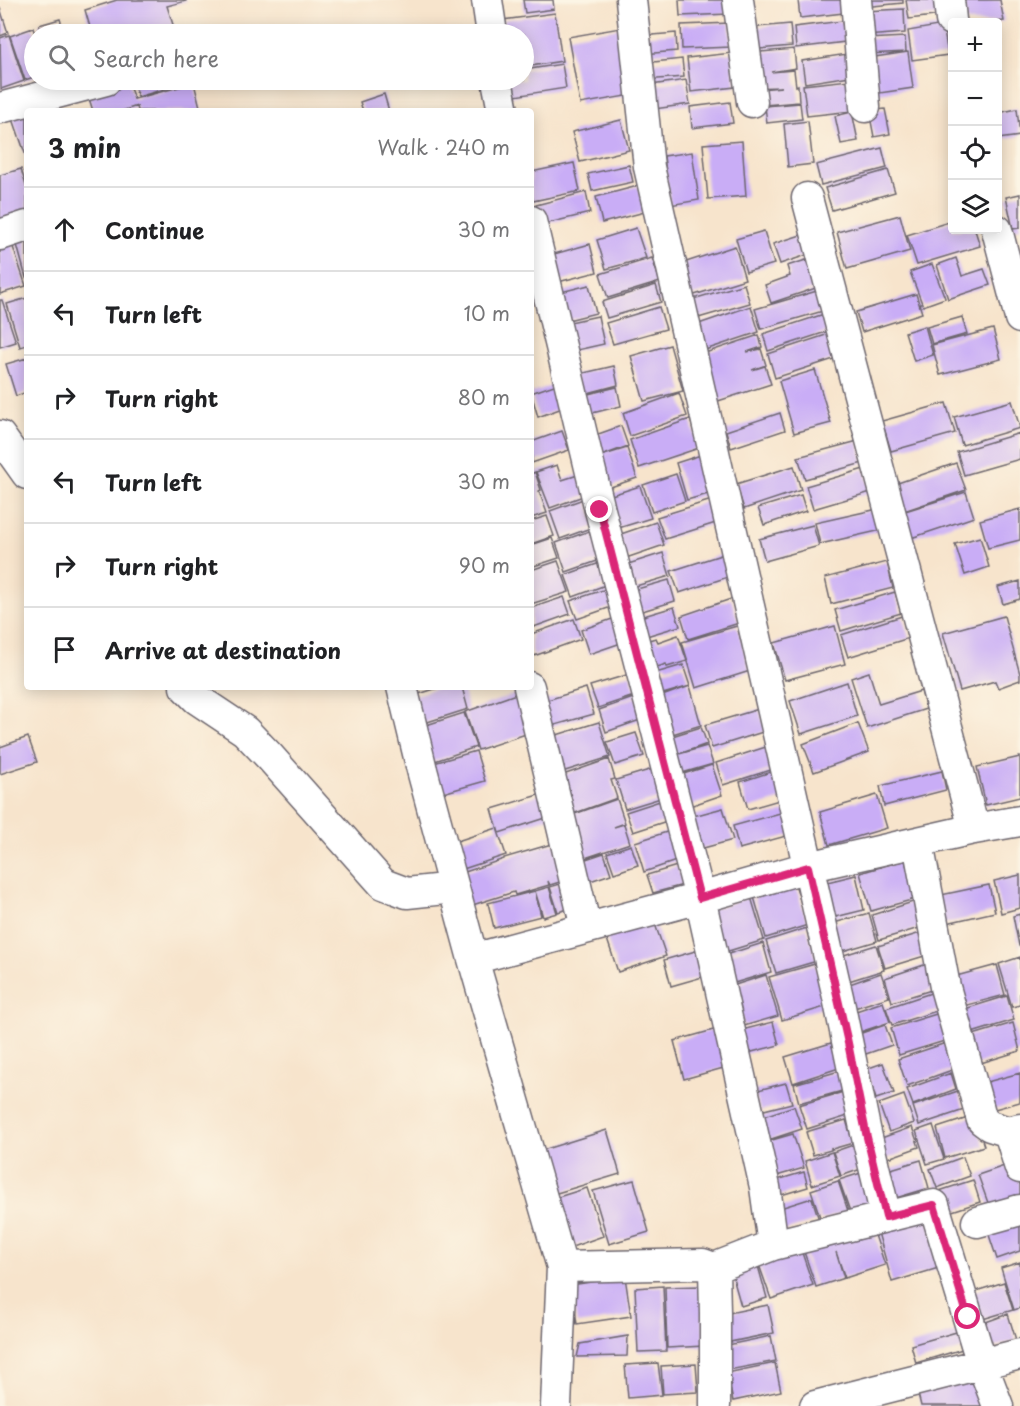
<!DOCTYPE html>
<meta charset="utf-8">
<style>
body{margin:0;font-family:"Playpen Sans",sans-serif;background:#f2f2f2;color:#202124}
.controls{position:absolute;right:18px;top:18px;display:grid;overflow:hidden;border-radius:6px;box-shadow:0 3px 15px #0003}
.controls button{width:54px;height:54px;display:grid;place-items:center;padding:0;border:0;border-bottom:2px solid #e0e0e0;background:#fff;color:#202124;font:30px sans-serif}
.stop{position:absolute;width:18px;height:18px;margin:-14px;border:4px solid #db2777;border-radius:50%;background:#fff}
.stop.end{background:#db2777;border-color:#fff;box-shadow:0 2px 6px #0008}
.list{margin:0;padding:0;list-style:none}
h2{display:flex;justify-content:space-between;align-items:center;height:78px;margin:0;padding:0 24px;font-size:26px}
h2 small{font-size:20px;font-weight:400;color:#757577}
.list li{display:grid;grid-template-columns:39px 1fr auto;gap:18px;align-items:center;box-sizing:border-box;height:84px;padding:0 24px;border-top:2px solid #e0e0e0}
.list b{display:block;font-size:22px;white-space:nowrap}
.list em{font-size:20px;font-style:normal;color:#757577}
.icon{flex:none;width:33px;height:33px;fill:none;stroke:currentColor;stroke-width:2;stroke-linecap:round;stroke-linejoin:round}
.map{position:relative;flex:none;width:1020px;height:1406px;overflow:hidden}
.search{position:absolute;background:#fff;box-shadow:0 3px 15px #0003;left:24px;top:24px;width:510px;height:66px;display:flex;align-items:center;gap:15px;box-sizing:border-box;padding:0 21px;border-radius:33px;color:#757577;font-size:22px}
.panel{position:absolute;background:#fff;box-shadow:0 3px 15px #0003;left:24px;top:108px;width:510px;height:582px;border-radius:6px}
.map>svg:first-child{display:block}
</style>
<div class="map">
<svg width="1020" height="1406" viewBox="0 0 1020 1406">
<rect width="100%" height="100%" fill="#fcf5e5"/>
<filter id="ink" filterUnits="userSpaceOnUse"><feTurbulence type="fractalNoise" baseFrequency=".0167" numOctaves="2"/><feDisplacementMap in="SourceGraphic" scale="12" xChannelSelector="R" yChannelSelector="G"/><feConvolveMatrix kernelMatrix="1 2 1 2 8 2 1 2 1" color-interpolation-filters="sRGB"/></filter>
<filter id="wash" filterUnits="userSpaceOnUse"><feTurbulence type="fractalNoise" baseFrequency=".008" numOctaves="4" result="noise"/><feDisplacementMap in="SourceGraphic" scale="24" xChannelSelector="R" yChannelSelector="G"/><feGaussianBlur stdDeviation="1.35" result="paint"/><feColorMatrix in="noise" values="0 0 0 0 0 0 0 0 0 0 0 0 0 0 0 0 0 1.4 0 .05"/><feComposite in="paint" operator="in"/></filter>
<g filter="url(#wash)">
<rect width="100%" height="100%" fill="#f7e4cc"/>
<g id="blocks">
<path fill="#c9adf6" d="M117,0H186V1L167,6L176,34H92L85,10Z
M523,0H553L554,9L525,13Z
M679,0H728L729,14L680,16Z
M798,0H850L852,12L800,18Z
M863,0H903V3L863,7Z
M906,0H940L942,15L909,19Z
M964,0H1000L1004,21L994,22H967Z
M0,8L8,33L0,36Z
M904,9L905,33L865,36L864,11Z
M555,13L562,61L524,67V34H505L503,20Z
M60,19L65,34H41L39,25Z
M842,21L845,42L796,48L794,27Z
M730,23L731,47L682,49L681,25Z
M790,24L792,46L748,50L746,28Z
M943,25L948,55L912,60L908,31Z
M33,28L35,34L34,77L25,80L10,36Z
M620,28L632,95L580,104L568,37Z
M676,33L677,51L643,54L641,36Z
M9,35L24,81L1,89L0,38Z
M905,37L906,52L866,54V39Z
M794,49L796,68L771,72L794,70L796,86L798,85L799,102L753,106L751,90L782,87L751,88L749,53Z
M908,52L913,88L873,94L868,58Z
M732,53L735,87L691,92L687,58Z
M847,54L850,76L805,83L802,61Z
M682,59L684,77L645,80L644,63Z
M562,64L566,88L509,97L507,80H524V70Z
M127,80L134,99L194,83L201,111H138L137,106L122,111H93L87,92Z
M132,80H169L171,87L138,97Z
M686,80L690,104L647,110L644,86Z
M849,80L852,111L807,116L803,85Z
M384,94L389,111H363L360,102Z
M730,102L733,123L692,128L690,107Z
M800,103L802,119L767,123L765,106Z
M885,109L890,134L874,137L869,111Z
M1017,109L1020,136L998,139V113Z
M27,111V159L12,116Z
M852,112L858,141L841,144L835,116Z
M621,120L629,150L580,162L572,132Z
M808,121L813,164L788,167L784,124Z
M742,141L746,196L708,199L703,144Z
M882,148L887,168L821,185L816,165Z
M692,152L699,200L670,205L664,156Z
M574,163L580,191L533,201L531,190V172Z
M629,165L633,182L592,191L588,174Z
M21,169L27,189V224L0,232V175Z
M888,170L895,192L832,210L825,188Z
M638,186L645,212L602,223L596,197Z
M586,192L590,213L540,225L536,205Z
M1020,194V228L1013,229L1006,197Z
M900,215L910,251L847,269L837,232Z
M952,221V230H975L980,246L917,265L907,235Z
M636,228L646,258L606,269L597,240Z
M764,231L774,264L746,272L736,239Z
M9,235L26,286L0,294V238Z
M801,235L807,255L780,264L773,244Z
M27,238V278H26L16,241Z
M590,244L597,272L554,283L547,256Z
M735,246L745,279L688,297L677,265Z
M652,258L660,282L608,298L600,274Z
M956,258L962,276L984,269L990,285L948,299L937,265Z
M806,260L816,288L771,303L765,285L790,276L787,266Z
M932,264L945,298L923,306L910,272Z
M744,284L750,303L688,321L683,302Z
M589,285L596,313L560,322L553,294Z
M656,285L661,302L607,318L602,302Z
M817,291L823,311L761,329L755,309Z
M916,294L922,313L862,332L856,312Z
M27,298V345L20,347L7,304Z
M0,300H2L16,342L0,347Z
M751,306L759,332L699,352L690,327Z
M659,307L666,329L613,344L606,323Z
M824,314L829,331L768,351L763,334Z
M598,316L604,344L568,352L561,324Z
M962,317L967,334L932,344L927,327Z
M925,326L933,355L914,361L905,332Z
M993,329L1001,359L940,375L932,345Z
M829,334L837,358L775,378L768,354Z
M759,335L762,347L747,352L761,349L766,365L752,370L765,366L771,384L715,402L702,354Z
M670,345L683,391L644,401L631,356Z
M27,358V392L16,396L6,364Z
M614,366L618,385L580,395L575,375Z
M815,370L831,423L794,433L779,381Z
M557,384L565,407L538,417L531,393Z
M617,387L621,406L584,415L580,396Z
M679,393L687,416L630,436L623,413Z
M1012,401L1020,428L962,445L954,417Z
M946,403L955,433L891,451L882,421Z
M780,413L785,430L731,448L726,431Z
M690,419L699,448L639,468L630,440Z
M621,426L628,446L601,456L627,448L637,478L602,490L587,438Z
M562,431L569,450L532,463L531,442Z
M1020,433V459L964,475L957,452Z
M858,441L863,463L805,479L798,457Z
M701,455L712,493L687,500L676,463Z
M956,463L966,490L901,512L892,485Z
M557,465L562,480L578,475L586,495L550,508L536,472Z
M794,466L801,490L744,509L736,484Z
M864,469L871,492L813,509L806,486Z
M535,472L541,490L539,491L547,513L531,518V474Z
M676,474L685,501L652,512L643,485Z
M640,486L651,518L612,530L602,498Z
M966,492L974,517L908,539L899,513Z
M801,495L806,511L764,525L758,508Z
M586,498L596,526L560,539L550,511Z
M715,499L722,521L665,539L657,517Z
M878,509L882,530L820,544L815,523Z
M1020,509V540L988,548L980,520Z
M547,516L554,536L531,544V521Z
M656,522L664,545L626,558L618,535Z
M813,525L819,546L765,561L759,539Z
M592,530L603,559L566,572L556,543Z
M980,537L989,567L965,575L955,544Z
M552,538L559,558L531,567V545Z
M663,553L670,576L629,588L622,566Z
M724,554L731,576L679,593L671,571Z
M558,561L569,592L531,604V570Z
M603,562L611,583L573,597L565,575Z
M887,562L893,588L831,604L825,578Z
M669,580L675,601L636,613L630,591Z
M1020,581V599L1003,604L998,587Z
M609,588L614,606L577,619L570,601Z
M895,592L901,613L841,631L835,610Z
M564,597L570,614L531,628V608Z
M731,599L739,623L688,639L681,616Z
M674,607L680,626L643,637L637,618Z
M902,616L909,638L848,657L841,635Z
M1004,616L1020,674V680L998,688L995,681L960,691L943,633Z
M615,618L624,642L589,654L581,630Z
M574,619L581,639L534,656L531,647V634Z
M737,626L750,671L696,688L682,642Z
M835,626L845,664L785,680L774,643Z
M678,635L687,661L667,667L666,664L646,671L638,643L656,638L658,642Z
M683,665L690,686L656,696L649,675Z
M869,672L879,704L921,691L926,709L867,728L851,678Z
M630,674L637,695L598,708L590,686Z
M847,682L857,716L801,734L790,701Z
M690,686L701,725L663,737L654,699Z
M441,687H462L468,709L418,725L409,697Z
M586,688L594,714L548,727L541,702Z
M516,694L529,733L478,750L465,712Z
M636,697L643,719L606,732L599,710Z
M759,709L766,731L712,748L705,725Z
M464,713L476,747L429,763L417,728Z
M599,722L610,757L562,772L550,737Z
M858,723L869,752L814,772L803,744Z
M701,727L707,744L679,754L707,746L713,764L675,775L666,738Z
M636,733L644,756L615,765L607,742Z
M28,737L37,762L0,774V747Z
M769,746L777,768L723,785L716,763Z
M476,751L485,781L436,795L427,765Z
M1020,757V797L986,805L977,767Z
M609,759L615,779L611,780L617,798L567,816L561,798L572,794L566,795L560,776Z
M712,765L722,795L684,808L674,777Z
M656,768L664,797L625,809L616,780Z
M777,770L786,798L748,809L740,782Z
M942,771L946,790L884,806L880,786Z
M545,793L552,816L499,833L492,809Z
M877,795L887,828L829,845L820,812Z
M617,799L625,823L614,827L624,824L630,843L582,859L566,817Z
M663,800L670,820L633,832L626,812Z
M723,808L733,840L696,850L686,818Z
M791,810L797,833L739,849L733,826Z
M497,828L506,855L457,871L448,844Z
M670,831L679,860L644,872L635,842Z
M555,843L566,880L550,885L548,881L549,885L515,895L514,892L466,907L456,875L504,859V858Z
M631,845L638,865L614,873L607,853Z
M604,853L611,874L590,881L583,860Z
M905,860L915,899L871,911L860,873Z
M677,866L683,885L653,893L647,875Z
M856,875L864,910L827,919L819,884Z
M1020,875V908L1001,913L994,881Z
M567,882L575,907L558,912L550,887Z
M795,884L808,925L766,938L754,897Z
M989,885L995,912L942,924L936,896Z
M549,887L557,913L543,917L535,891Z
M535,891L541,916L494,928L488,903Z
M751,897L764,940L722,953L709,910Z
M919,900L926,926L879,940L872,915Z
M869,913L877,941L836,953L827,925Z
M1020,914V946H1019L1013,916Z
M653,918L666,956L618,972L605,933Z
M807,928L817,961L776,973L766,941Z
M924,932L931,954L885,968L878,946Z
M763,943L771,972L731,984L722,956Z
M876,945L884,970L839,984L831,959Z
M699,950L706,976L671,986L664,960Z
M1020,957V1005L1012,1007L999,964Z
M930,963L938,988L892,1002L885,978Z
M815,964L828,1006L782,1020L769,977Z
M997,965L1005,995L956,1008L949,978Z
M881,973L889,997L848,1010L841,987Z
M766,975L778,1016L744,1026L732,986Z
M937,991L943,1009L892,1025L886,1008Z
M1007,996L1014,1020L962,1036L955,1012Z
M883,1002L890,1022L854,1034L847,1014Z
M943,1012L951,1039L899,1055L891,1028Z
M773,1022L779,1045L744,1054L738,1031Z
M1013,1023L1020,1051L971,1066L963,1038Z
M885,1025L892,1045L860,1056L853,1036Z
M717,1029L727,1067L684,1079L674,1041Z
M831,1043L839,1068L793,1083L785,1057Z
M946,1043L955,1069L907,1086L898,1059Z
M883,1063L894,1093L876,1099L866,1069Z
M843,1070L849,1089L799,1103L794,1084Z
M951,1073L956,1089L913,1105L907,1089Z
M1020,1073V1102L984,1112L976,1085Z
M786,1083L792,1103L760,1111L754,1091Z
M847,1091L854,1114L807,1129L799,1105Z
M958,1091L964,1110L919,1125L913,1106Z
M904,1095L914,1123L889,1132L879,1104Z
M794,1106L802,1129L759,1143L752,1120Z
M974,1116L984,1146L945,1158L937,1128Z
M846,1120L853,1143L832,1149L831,1147V1150L813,1155L806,1132Z
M933,1125L944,1159L927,1164L916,1131Z
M912,1127L919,1147L880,1161L873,1141Z
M607,1130L620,1174L547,1196L533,1153Z
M793,1134L804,1168L773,1177L762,1143Z
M856,1144L864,1168L841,1176L833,1152Z
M832,1152L840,1176L812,1185L805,1161Z
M963,1157L970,1176L937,1188L930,1169Z
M921,1160L929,1188L889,1200L881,1172Z
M1013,1163L1020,1184V1204L992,1214L978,1175Z
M804,1172L808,1187L771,1198L767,1183Z
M861,1173L873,1210L852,1217L839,1180Z
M634,1180L649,1232L609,1244L593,1191Z
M973,1180L980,1202L946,1213L939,1191Z
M838,1181L848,1211L821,1220L811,1190Z
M587,1188L603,1236L569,1248L552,1199Z
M812,1198L819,1220L781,1232L774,1210Z
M927,1215L942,1267L892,1282L877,1229Z
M1020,1218V1251L997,1259L987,1229Z
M872,1226L885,1265L845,1278L836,1252L844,1278L816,1287L802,1246Z
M798,1241L813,1285L771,1299L756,1256Z
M756,1259L767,1298L741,1306L730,1267Z
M1020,1262V1308L1014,1310L1001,1268Z
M625,1277L631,1316L577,1324L571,1285Z
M1004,1282L1013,1310L976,1321L967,1294Z
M663,1286L666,1351L638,1352L635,1288Z
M702,1286L704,1346L667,1348L665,1287Z
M768,1305L774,1333L730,1342L724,1314Z
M1008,1314L1016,1340L980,1352L972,1327Z
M960,1331L966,1348L916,1363L911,1345Z
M628,1336L627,1356L577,1357L580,1344Z
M771,1336L776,1361L729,1370L723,1346Z
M658,1363L662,1395L628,1398L625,1365Z
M775,1363L781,1391L733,1401L727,1373Z
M696,1364L698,1392L663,1394L661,1366Z
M976,1378L984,1406H921L918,1394Z"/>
</g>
</g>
<g filter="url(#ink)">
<use href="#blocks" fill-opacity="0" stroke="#6d666e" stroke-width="1.5"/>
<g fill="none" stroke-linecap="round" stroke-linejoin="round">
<g stroke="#6d666e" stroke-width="33">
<path id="minor" d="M487,0L492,34
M738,0L752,102
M856,0L865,107
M949,0L951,20
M497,80L503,111
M0,108L106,80
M807,198L974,829
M531,221L600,510L700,898L765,1187L773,1245L886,1217L866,1133L838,997L649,167L631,0
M997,230L1020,318
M0,235L27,226
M0,436L27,474
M185,687L197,699L245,731L270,757L383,884L407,893L454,888
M402,687L422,770L473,959L700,898L808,867L974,829L1020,821
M529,687L586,928
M918,843L945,987L982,1120L990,1126L1009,1132
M473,959L562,1267L556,1406
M1020,1129L1009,1132L1020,1168
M886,1217L934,1205L982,1364L998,1406
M977,1222L1020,1210
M562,1267L703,1264L714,1268L715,1313V1406
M714,1268L773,1245
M815,1406L1020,1354"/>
</g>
<use href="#minor" stroke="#fff" stroke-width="30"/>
</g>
</g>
<g fill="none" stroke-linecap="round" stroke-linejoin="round" filter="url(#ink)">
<path stroke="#db2777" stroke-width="8" d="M600,510L700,898L808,867L848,1043L866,1133L886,1217L934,1205L968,1317"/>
</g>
</svg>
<div class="controls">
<button>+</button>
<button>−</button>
<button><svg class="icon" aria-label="locate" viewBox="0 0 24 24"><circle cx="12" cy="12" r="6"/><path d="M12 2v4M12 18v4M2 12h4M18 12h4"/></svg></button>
<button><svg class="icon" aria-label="layers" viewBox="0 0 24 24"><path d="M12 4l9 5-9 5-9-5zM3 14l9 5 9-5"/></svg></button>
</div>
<div class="stop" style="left:968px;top:1317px"></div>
<div class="stop end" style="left:600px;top:510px"></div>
<div class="search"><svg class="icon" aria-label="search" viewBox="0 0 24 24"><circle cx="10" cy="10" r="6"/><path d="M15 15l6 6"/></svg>Search here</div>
<section class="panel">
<h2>3 min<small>Walk · 240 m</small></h2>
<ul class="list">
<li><svg class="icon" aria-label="ahead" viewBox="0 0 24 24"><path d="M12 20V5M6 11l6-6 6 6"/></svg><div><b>Continue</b></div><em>30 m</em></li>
<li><svg class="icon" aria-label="left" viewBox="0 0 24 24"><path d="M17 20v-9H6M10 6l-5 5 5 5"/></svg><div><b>Turn left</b></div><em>10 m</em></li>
<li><svg class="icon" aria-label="right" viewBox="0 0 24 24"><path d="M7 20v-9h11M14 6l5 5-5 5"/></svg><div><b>Turn right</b></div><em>80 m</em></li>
<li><svg class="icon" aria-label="left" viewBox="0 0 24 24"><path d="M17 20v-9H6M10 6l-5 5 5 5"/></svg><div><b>Turn left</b></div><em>30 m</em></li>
<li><svg class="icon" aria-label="right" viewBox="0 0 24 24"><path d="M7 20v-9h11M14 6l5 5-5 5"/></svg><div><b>Turn right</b></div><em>90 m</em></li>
<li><svg class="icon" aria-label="arrive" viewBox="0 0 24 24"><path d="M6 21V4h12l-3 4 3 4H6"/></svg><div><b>Arrive at destination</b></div></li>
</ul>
</section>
</div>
